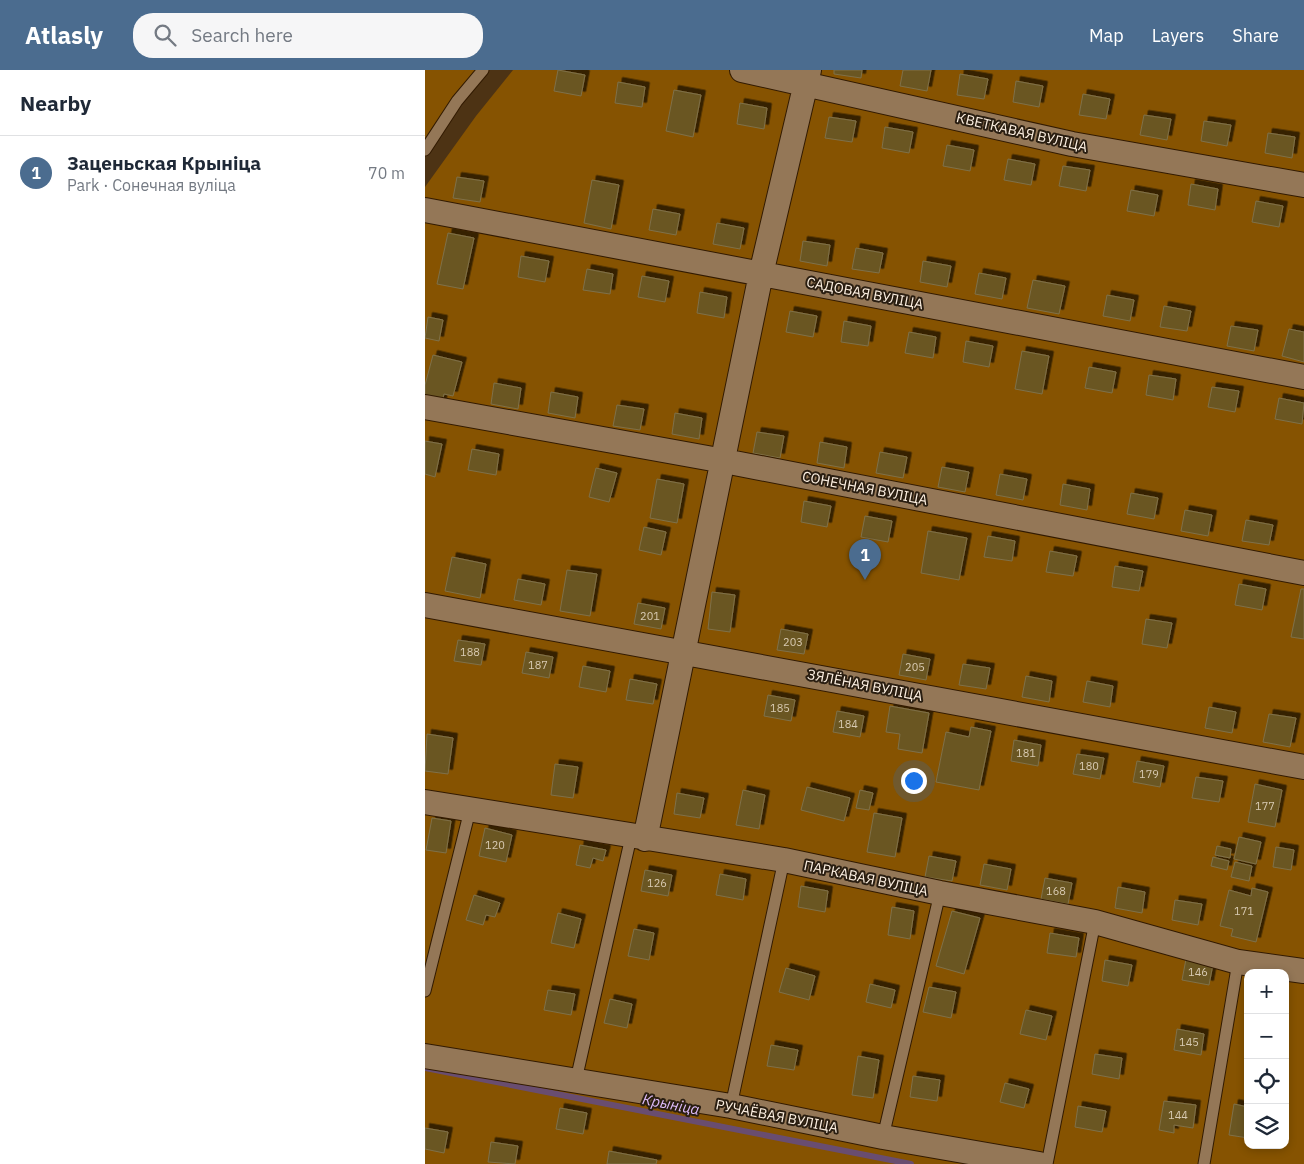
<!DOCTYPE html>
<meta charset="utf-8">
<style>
body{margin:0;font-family:"IBM Plex Sans",sans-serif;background:#f6f6f7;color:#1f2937}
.controls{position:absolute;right:15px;bottom:15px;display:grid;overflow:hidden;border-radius:10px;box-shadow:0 2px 8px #0003}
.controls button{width:45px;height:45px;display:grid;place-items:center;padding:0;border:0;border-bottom:1px solid #e0e1e3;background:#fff;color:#1f2937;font:25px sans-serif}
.you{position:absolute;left:488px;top:710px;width:18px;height:18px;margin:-12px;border:4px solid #fff;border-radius:50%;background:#1a73e8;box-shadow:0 0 0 8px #1a73e833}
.badge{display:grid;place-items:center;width:32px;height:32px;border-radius:50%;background:#4b6c8f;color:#fff;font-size:16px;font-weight:700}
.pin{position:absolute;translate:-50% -41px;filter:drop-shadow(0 1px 2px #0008)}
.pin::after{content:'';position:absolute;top:26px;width:18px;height:15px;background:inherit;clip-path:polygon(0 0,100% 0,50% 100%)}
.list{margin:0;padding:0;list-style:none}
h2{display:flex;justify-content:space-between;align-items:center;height:65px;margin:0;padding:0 20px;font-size:21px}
h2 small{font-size:16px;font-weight:400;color:#747a83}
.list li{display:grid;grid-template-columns:32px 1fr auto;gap:15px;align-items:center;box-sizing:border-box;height:75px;padding:0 20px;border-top:1px solid #e0e1e3}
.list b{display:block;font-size:19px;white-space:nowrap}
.list p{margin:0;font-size:16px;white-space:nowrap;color:#747a83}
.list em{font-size:16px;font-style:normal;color:#747a83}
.icon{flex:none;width:28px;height:28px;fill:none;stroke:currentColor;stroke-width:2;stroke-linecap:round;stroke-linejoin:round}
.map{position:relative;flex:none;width:879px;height:1094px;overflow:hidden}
header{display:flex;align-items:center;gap:30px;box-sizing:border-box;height:70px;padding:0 25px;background:#4b6c8f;color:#fff}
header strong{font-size:24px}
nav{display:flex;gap:28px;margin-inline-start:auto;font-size:18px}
.search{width:350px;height:45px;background:#f6f6f7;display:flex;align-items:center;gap:12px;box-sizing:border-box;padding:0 18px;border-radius:20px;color:#747a83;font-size:19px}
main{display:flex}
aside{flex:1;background:#fff}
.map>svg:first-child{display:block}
</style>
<header>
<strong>Atlasly</strong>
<div class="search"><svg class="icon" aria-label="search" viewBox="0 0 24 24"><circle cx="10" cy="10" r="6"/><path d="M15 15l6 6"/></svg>Search here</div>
<nav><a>Map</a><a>Layers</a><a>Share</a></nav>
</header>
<main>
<aside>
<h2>Nearby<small></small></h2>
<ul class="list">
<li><span class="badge">1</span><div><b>Заценьская Крыніца</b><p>Park · Сонечная вуліца</p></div><em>70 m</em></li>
</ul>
</aside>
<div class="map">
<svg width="879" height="1094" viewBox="0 0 879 1094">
<defs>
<filter id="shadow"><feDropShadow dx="4.5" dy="-4.5" stdDeviation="0" flood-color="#0009"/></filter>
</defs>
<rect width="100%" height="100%" fill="#4d3314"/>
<path fill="#865301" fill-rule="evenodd" d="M0,0H58L0,80Z
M88,0H879V1094H0V117L51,46ZM823,903H860V1075H823Z"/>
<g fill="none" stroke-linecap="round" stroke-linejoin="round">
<path stroke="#694d70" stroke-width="6" d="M0,998L486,1094"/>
</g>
<path fill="#6a5723" stroke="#7f7049" filter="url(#shadow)" d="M133,0L160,5L156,26L129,21Z
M409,0H437L436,8L409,4Z
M478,0H506L502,21L475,16Z
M535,4L563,9L559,29L532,25Z
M591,11L618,16L614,37L588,32Z
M193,12L220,17L217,37L190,33Z
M249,20L276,25L268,67L241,61Z
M658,24L685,29L681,49L654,45Z
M315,33L342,38L339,59L312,54Z
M719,45L746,49L742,70L715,65Z
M404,47L431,51L427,72L400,68Z
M779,51L806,55L802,76L776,71Z
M460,57L488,62L484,83L457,78Z
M843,63L870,67L867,88L840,83Z
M522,75L549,80L545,101L518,96Z
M583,89L610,94L606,115L579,110Z
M638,96L665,100L661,121L634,116Z
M32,107L59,111L55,132L28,128Z
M167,110L194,115L186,159L159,153Z
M766,114L793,119L790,140L763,135Z
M706,120L733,125L729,146L702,141Z
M831,131L858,136L854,157L827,152Z
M228,139L255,144L251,165L224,160Z
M292,153L319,158L315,179L288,174Z
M23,163L49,168L38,219L12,214Z
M378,171L405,175L402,196L375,191Z
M431,178L458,183L454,203L427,199Z
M96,186L124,191L120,212L93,207Z
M498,191L526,196L522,217L495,212Z
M162,199L188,204L185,224L158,220Z
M554,203L581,208L577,229L550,224Z
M217,206L244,211L240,232L213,227Z
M608,210L640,216L634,244L602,238Z
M275,222L302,227L299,248L272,243Z
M682,225L709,230L705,251L678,246Z
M739,236L766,241L762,261L735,257Z
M365,241L392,246L388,267L361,262Z
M3,247L18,250L14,271L0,268Z
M419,251L446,256L443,276L416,272Z
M806,256L833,260L829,281L802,276Z
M864,259L879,262V292L857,286Z
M484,262L511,267L508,288L480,283Z
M541,271L568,276L564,297L538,292Z
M597,281L624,286L617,324L590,319Z
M8,285L37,292L28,326L19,324L16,336L0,332V315Z
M664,297L691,302L687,323L660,318Z
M724,305L751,309L748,330L721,325Z
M69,313L96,318L93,339L66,334Z
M787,317L814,321L810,342L783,337Z
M126,322L153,327L150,348L123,343Z
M854,328L879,333L877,354L850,349Z
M192,335L219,339L215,360L188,356Z
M250,343L277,348L274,369L247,364Z
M332,362L359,366L355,388L328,383Z
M0,371L17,374L10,407L0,404Z
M395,372L422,377L419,398L392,393Z
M47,379L74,384L71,405L43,400Z
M455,382L482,387L478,408L451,403Z
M517,397L544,402L540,422L513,417Z
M171,398L192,403L184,432L164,427Z
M575,404L602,409L598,430L571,425Z
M232,409L259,414L252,453L225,448Z
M638,414L665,419L662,440L635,435Z
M706,423L733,428L729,449L702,444Z
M379,431L406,436L402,457L376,452Z
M760,440L787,445L783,466L756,461Z
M440,446L467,451L463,472L436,467Z
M821,450L848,455L844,475L817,471Z
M219,457L241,462L236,485L214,480Z
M503,461L542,468L534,510L496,503Z
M563,466L590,471L587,491L559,487Z
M625,481L652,486L648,506L621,502Z
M27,487L61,494L55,528L20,521Z
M690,496L718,501L714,521L687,517Z
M142,500L172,504L165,546L135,541Z
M93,509L120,514L116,535L89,530Z
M814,514L841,519L837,540L810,535Z
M876,519H879V569L866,567Z
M287,522L310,525L305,562L283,559Z
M213,533L240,538L236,559L209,554Z
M721,549L747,553L742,578L717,574Z
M356,559L383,564L379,584L352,580Z
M33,570L60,574L56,595L29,591Z
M101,582L128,587L124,608L97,603Z
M478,584L505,589L501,610L474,605Z
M538,594L565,598L561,619L534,615Z
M158,596L185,601L181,622L154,617Z
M601,606L627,611L624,632L597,627Z
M205,609L232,614L228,634L201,630Z
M662,611L688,616L685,637L658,632Z
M343,625L370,630L366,651L339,646Z
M465,636L504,643L497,683L473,679L475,664L461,662Z
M784,637L811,642L807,663L780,658Z
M412,641L439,646L435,667L408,662Z
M844,644L871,648L865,677L838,672Z
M546,657L566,661L554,720L511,712L521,662L544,667Z
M2,664L28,668L23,704L0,701Z
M589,670L616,675L613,696L586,691Z
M652,684L679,688L675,709L648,704Z
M712,691L739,696L735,717L708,712Z
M130,694L153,697L148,728L126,725Z
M771,707L798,711L794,732L767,728Z
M830,714L857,720L850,757L823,752Z
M382,717L425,728L419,751L376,740Z
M318,720L340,725L334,759L311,755Z
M435,720L448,723L444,740L431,738Z
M252,723L279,728L275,748L249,744Z
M449,743L477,748L470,787L442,782Z
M7,748L26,751L21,783L1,780Z
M60,758L87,765L81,792L54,786Z
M814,767L836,772L831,794L809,789Z
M155,775L181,780L178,791L168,788L165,798L151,795Z
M792,776L806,779L805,788L790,785Z
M851,777L869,780L866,800L848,797Z
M504,786L531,791L527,811L500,807Z
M788,787L804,791L802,800L786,796Z
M810,792L827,796L824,811L806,807Z
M559,794L586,799L582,820L555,815Z
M220,800L247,805L243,826L216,821Z
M295,804L321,809L318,830L291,825Z
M620,808L647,813L643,834L616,829Z
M376,816L403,821L400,842L373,837Z
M693,817L720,822L717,843L690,838Z
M827,818L843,822L831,872L806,866L808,859L795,856L804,820L826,826Z
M49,825L75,833L70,847L61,845L58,855L41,850Z
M750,830L777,834L773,855L747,850Z
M467,837L489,841L485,869L463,865Z
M527,841L555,848L539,904L511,896Z
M133,843L156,849L149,878L126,873Z
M209,859L229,863L224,890L203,886Z
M625,863L654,868L651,887L622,883Z
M761,889L788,894L784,915L757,910Z
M680,890L707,895L703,916L677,911Z
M361,898L390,906L384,930L354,922Z
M445,914L470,920L466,938L441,932Z
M504,917L531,922L526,948L498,942Z
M123,920L150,924L146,945L119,940Z
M185,929L207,934L202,958L179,953Z
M601,940L627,946L621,970L595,964Z
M752,959L779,964L776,985L749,980Z
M346,975L373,980L369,1000L342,996Z
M670,984L697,988L694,1009L667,1004Z
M433,986L454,990L448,1028L427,1025Z
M488,1006L515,1010L512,1031L485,1027Z
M580,1013L604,1019L599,1038L575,1032Z
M739,1031L771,1035L768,1058L749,1055V1063L734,1060Z
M809,1034L823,1037V1068L804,1065Z
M653,1036L681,1041L677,1062L650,1057Z
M135,1038L162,1043L158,1064L131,1059Z
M0,1058L23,1062L19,1083L0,1079Z
M66,1072L93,1076L90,1094L63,1092Z
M184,1081L232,1090L231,1094H182Z"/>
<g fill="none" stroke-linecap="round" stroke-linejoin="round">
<g stroke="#321a00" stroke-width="13">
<path id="service" d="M0,80L32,31L58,0
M0,921L45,740
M151,1010L206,767
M306,1036L359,790
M458,1067L515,823
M622,1094L670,852
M779,1094L813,892"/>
</g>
<g stroke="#321a00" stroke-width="26">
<path id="minor" d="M317,0L647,74L879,115
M0,140L879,307
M0,337L299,391L879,503
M0,535L879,697
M0,732L359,790L515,823L670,852L813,892L879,901
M220,769L336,204L384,0
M0,986L306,1036L458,1067L614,1094"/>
</g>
<use href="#service" stroke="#947757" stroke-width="11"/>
<use href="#minor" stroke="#947757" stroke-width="24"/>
</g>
<g text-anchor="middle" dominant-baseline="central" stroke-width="4" stroke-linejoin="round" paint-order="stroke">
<g font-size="11" fill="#d8cab2">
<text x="225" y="546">201</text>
<text x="368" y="572">203</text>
<text x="45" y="582">188</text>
<text x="113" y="595">187</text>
<text x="490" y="597">205</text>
<text x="355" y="638">185</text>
<text x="423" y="654">184</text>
<text x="601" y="683">181</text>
<text x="664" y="696">180</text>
<text x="724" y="704">179</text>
<text x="840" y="736">177</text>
<text x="70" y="775">120</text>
<text x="232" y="813">126</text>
<text x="631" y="821">168</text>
<text x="819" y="841">171</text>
<text x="773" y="902">146</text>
<text x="764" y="972">145</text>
<text x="753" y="1045">144</text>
</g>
<g font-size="14" fill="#fdf0e2" stroke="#2a1e11">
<text transform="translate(597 62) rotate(13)">КВЕТКАВАЯ ВУЛІЦА</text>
<text transform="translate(440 223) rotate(11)">САДОВАЯ ВУЛІЦА</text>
<text transform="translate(440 418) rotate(11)">СОНЕЧНАЯ ВУЛІЦА</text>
<text transform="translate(440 615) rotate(11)">ЗЯЛЁНАЯ ВУЛІЦА</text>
<text transform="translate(441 808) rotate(12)">ПАРКАВАЯ ВУЛІЦА</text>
<text transform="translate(352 1046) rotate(11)">РУЧАЁВАЯ ВУЛІЦА</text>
</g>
<g font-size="15" font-style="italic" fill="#ddbbf9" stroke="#2a1e11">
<text transform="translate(246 1034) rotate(11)">Крыніца</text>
</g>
</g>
</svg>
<div class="controls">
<button>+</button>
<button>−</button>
<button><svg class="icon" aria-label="locate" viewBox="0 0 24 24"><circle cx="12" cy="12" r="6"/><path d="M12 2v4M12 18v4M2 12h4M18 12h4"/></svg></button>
<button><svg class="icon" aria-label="layers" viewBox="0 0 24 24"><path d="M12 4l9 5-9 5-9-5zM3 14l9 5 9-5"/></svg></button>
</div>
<div class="you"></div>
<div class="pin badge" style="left:440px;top:510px">1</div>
</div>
</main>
